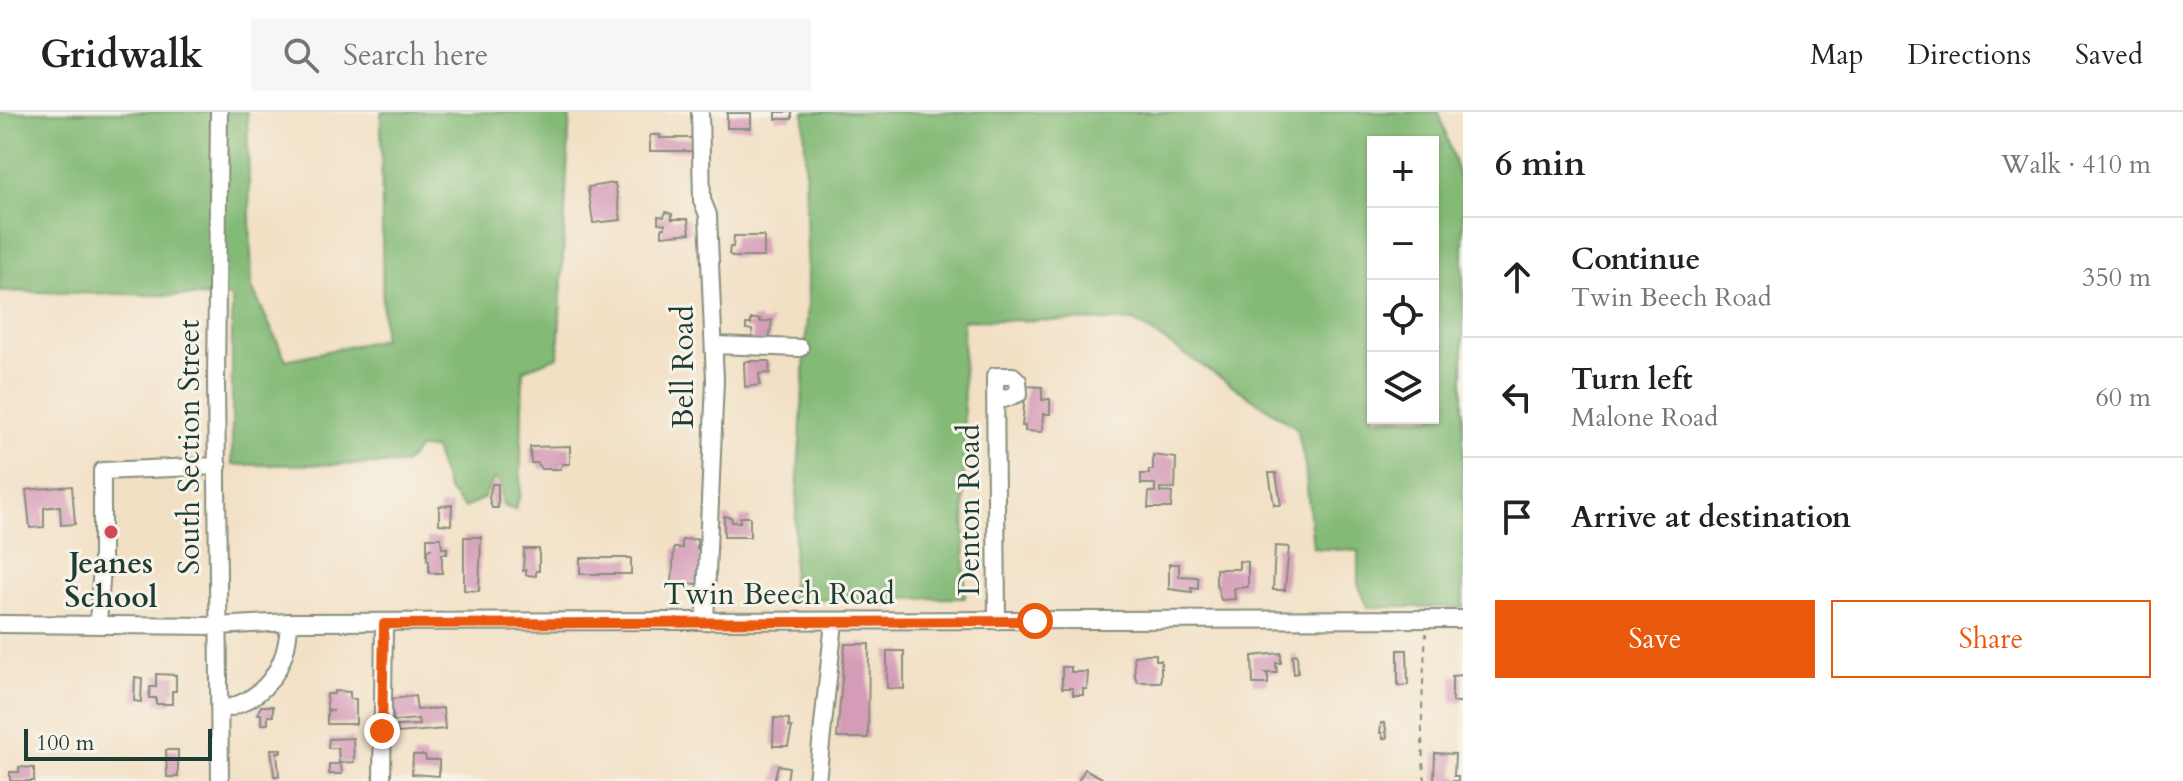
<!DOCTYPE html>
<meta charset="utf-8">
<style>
body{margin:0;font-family:Cardo,serif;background:#f6f6f6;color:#222}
.controls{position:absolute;right:24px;top:24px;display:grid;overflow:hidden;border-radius:0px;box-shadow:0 2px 6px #0004}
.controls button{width:72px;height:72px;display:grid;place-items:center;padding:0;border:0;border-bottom:2px solid #e0e0e0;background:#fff;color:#222;font:40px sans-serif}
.scale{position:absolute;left:24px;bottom:20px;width:188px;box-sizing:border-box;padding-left:8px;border:4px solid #1f3d34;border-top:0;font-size:22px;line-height:28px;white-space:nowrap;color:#1f3d34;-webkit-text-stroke:6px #f7f3e8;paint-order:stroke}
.stop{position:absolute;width:24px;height:24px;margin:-18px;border:6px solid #ea580c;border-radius:50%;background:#fff}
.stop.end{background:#ea580c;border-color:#fff;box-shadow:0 2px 8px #0008}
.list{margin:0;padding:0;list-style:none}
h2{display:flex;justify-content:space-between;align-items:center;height:104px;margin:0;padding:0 32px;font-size:34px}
h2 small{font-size:26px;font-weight:400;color:#767676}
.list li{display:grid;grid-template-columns:52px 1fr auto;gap:24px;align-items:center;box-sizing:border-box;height:120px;padding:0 32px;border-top:2px solid #e0e0e0}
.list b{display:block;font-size:30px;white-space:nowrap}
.list p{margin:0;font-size:26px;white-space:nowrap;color:#767676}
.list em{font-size:26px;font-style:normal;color:#767676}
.actions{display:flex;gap:16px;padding:24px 32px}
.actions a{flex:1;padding:18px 0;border:2px solid #ea580c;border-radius:0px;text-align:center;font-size:28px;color:#ea580c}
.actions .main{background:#ea580c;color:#fff}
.icon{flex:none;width:44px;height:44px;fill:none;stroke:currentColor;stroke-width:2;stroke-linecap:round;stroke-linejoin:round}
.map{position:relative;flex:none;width:1463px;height:669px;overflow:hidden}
header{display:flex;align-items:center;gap:48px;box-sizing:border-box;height:112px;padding:0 40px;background:#fff;border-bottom:2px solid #e0e0e0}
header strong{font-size:38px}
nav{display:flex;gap:44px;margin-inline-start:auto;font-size:28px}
.search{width:560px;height:72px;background:#f6f6f6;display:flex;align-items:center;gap:20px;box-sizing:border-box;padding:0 28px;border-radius:0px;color:#767676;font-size:30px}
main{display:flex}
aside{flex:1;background:#fff}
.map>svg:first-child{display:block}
</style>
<header>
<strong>Gridwalk</strong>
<div class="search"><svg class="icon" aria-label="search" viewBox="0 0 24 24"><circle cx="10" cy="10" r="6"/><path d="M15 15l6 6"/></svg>Search here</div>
<nav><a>Map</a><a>Directions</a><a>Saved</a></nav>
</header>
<main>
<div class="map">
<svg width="1463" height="669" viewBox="0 0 1463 669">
<rect width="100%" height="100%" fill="#f7f3e8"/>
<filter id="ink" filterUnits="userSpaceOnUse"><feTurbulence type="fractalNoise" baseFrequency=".0125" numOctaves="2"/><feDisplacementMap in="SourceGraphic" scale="16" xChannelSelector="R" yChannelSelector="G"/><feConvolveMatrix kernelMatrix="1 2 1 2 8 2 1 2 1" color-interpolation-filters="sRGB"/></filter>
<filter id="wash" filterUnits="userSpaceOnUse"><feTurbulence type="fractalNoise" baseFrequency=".006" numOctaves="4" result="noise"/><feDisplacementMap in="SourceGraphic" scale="32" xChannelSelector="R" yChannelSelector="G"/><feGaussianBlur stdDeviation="1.8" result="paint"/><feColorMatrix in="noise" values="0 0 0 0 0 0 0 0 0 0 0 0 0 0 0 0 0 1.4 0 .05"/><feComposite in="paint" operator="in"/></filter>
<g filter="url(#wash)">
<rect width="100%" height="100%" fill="#f2e0c5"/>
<path fill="#83ba76" stroke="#517c55" stroke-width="2" fill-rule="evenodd" d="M0,0H247L252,176L286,248L383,227L381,0H570L558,245L523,258L520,384L515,398L503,394L500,371L494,366L484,386L464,396L448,378L434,337L419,336L405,352L232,353V185L0,179Z
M804,0H1439L1463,78V495H1368L1358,472V439L1313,436L1305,354L1297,316L1134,209L963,208L965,486L791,488L808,188ZM1373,30H1433V306H1373Z"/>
<g id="blocks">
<path fill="#d59cb8" d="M776,0H792V7H776Z
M727,1H751V16H727Z
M650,23H660V26H692L693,39H650Z
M615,71L621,108L593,111L588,75Z
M666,100L672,102V107H688L690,121L662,124V116H665V112L658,111V104L664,105Z
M734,124H764V145H733L729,142L730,135H733Z
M751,207H760V210H764L772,208L769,229L753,230L752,218L746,217V212H751Z
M748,249H769L770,261L759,262L760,273L745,275L744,250Z
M1026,274L1042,275V288L1050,287V302H1043L1042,320L1025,319V314H1022Z
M570,334V352H563L560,357H541L538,351H531L530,335Z
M1153,343L1176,346L1175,377L1160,376V380L1172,381L1171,396H1148L1149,380H1155V372H1141V362H1149V358H1153Z
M1269,361H1276L1281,393H1274Z
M492,372H498V396H492L489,386Z
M72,374L75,412L61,413L60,394L44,396V415L30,416L26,378Z
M452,393L451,413L439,412V394Z
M724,404L731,405L732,410H740V405H750V425H724Z
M464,425H481L479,479L464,478Z
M427,426H441L442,436H447V442H442V461H429V448H427V439L430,437H427Z
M697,427V437H701L700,472L672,471L674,436H682V428Z
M1275,434L1289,435L1285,478H1273Z
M524,437H539V459H536V464L526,463V458L523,459Z
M580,446H631V462H580Z
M1239,449L1248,450V475L1234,476L1235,487L1221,488L1216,471V457H1239Z
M1169,452H1179V464L1198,465V477L1191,476L1192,480L1169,477Z
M845,532H869L868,626H837Z
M1398,538H1407L1408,573L1398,574Z
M887,539H904V577L887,576Z
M1281,541V551H1276L1277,561H1265L1268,564V572H1253L1252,544Z
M1147,542H1156V548H1161V570H1138L1135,565L1134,544Z
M1297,542L1298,561L1294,562L1292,543Z
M1062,555H1071V560H1088L1087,577H1083V583H1073V576H1062Z
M156,562L176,563V579H172V592H156V586H149L150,575H156Z
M1463,563V590H1452V564Z
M135,565L142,566L141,590L134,589Z
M334,579L350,580V587H356V612H327V599H334L327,597V582H334Z
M415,584L417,598L443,596L445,617L398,621L397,614L419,613L418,607L394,609L390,587Z
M261,594H273V604H268V612H261V602H257Z
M774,606L789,607V615H792L788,634H773Z
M1381,611H1385L1387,626L1383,627L1382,621H1380Z
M353,626L354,650L339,651L338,636H328L329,627Z
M271,637H281V640H277L279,664H274Z
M166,638H178V665H167Z
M1435,641L1455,642L1454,664H1458V669H1434Z
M413,643H425L426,648H439V664L412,662Z
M329,652H341L342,662H329Z
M778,653L789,655L787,669H774Z
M19,655L34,656V669H10V660H19Z
M1085,657L1102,666L1101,669H1078Z"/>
</g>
</g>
<g filter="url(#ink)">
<use href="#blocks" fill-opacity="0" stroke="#888e7c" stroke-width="2"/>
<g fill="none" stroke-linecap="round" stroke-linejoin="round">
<g stroke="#888e7c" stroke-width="20">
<path id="minor" d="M219,0L216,268L220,669
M700,0L702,88L708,103L715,268L705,510
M714,233L800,236
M996,286L1004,287L1019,281L1018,269L1013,264H995L997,509
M98,511L102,454V359L218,354
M0,512L218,514L289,510L1463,507
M220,598C264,589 288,556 289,510
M382,669L384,512
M817,669L834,510"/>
</g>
<path stroke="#888e7c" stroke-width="2" stroke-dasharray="6 6" stroke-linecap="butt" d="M1425,669C1419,620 1423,570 1426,521"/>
<use href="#minor" stroke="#fff" stroke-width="16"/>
</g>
</g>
<g fill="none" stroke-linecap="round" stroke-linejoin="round" filter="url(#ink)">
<path stroke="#ea580c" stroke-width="10" d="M382,619L384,512L1035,509"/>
</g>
<circle fill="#d1495b" stroke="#f7f3e8" stroke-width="3" cx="111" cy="420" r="8"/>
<g text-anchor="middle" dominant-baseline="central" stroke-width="6" stroke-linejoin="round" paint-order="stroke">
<g font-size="30" fill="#1f3d34" stroke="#f7f3e8">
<text transform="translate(683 255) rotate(-90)">Bell Road</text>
<text transform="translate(189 335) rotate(-90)">South Section Street</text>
<text transform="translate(969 398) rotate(-90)">Denton Road</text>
<text x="779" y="482">Twin Beech Road</text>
</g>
<g font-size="30" font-weight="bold" fill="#1f3d34" stroke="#f7f3e8">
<text x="111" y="451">Jeanes<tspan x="111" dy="34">School</tspan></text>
</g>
</g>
</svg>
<div class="controls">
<button>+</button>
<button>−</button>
<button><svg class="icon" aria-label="locate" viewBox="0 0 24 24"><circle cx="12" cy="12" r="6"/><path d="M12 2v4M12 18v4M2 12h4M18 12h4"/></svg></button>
<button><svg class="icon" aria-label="layers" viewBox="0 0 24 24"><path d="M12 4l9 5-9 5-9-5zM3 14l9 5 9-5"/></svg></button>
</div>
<div class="scale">100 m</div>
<div class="stop" style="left:1035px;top:509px"></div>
<div class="stop end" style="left:382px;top:619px"></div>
</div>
<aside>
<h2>6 min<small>Walk · 410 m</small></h2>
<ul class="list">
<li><svg class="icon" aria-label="ahead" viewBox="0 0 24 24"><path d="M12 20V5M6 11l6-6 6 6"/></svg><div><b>Continue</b><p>Twin Beech Road</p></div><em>350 m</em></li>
<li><svg class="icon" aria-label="left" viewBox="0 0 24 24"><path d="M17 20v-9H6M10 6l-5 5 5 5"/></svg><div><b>Turn left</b><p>Malone Road</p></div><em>60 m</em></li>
<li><svg class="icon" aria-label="arrive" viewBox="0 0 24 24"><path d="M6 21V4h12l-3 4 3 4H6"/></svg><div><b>Arrive at destination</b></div></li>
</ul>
<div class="actions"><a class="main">Save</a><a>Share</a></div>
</aside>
</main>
